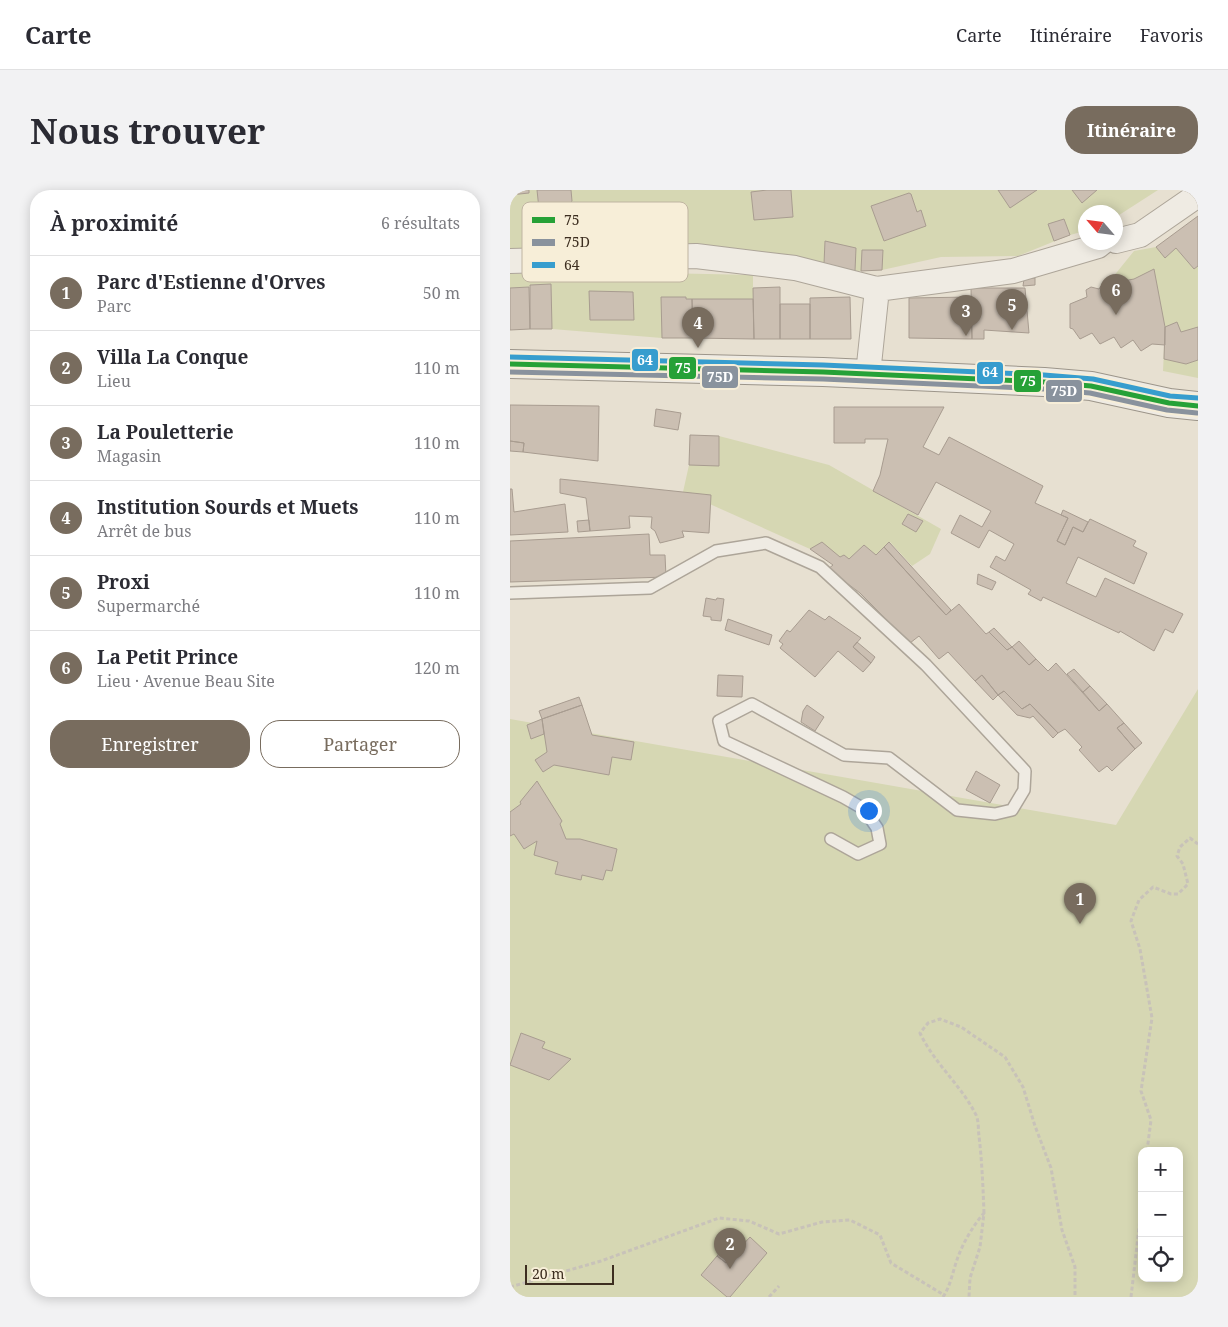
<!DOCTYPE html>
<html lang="fr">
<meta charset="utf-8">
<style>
body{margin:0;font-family:"Noto Serif",serif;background:#f2f2f3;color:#2b2b33}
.controls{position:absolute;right:15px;bottom:15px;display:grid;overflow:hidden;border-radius:10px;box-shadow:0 2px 12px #0003}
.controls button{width:45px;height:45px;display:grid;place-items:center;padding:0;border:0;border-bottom:1px solid #e1e1e2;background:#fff;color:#2b2b33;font:25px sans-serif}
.compass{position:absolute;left:568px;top:15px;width:45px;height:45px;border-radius:50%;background:#fff;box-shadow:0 2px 12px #0003;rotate:298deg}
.scale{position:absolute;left:15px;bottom:12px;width:89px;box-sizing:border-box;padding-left:5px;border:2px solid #3d2e20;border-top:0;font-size:14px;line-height:18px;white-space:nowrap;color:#3d2e20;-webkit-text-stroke:4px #f7eed8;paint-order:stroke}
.you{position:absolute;left:358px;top:620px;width:18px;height:18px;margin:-12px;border:4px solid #fff;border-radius:50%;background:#1a73e8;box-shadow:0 0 0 8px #1a73e833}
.badge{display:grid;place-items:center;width:32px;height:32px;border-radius:50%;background:#786c5e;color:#fff;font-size:16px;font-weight:700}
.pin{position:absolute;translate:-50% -41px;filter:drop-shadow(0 1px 2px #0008)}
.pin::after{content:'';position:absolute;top:26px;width:18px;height:15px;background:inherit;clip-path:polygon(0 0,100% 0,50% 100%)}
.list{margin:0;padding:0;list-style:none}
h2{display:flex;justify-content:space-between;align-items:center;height:65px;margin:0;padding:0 20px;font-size:21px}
h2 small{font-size:16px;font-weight:400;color:#7c7c81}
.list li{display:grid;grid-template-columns:32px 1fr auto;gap:15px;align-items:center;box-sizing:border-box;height:75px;padding:0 20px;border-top:1px solid #e1e1e2}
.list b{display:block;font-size:19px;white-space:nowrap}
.list p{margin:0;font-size:16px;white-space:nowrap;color:#7c7c81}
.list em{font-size:16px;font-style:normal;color:#7c7c81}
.actions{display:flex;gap:10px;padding:15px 20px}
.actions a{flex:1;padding:11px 0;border:1px solid #786c5e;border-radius:20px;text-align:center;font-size:18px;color:#786c5e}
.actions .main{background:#786c5e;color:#fff}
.icon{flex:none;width:28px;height:28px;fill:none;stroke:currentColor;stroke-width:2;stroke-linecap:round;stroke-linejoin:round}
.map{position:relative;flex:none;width:688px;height:1107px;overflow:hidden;border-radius:20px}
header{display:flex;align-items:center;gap:30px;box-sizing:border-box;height:70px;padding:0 25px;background:#fff;border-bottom:1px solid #e1e1e2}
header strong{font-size:24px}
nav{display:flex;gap:28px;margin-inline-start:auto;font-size:18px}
.intro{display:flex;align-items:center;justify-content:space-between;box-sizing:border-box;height:120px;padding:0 30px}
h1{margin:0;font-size:35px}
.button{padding:12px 22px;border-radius:20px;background:#786c5e;color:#fff;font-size:18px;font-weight:700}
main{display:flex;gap:30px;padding:0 30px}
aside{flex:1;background:#fff;border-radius:20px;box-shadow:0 2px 12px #0003}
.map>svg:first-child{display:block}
</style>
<header>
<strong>Carte</strong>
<nav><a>Carte</a><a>Itinéraire</a><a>Favoris</a></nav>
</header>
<div class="intro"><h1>Nous trouver</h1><a class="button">Itinéraire</a></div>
<main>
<aside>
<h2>À proximité<small>6 résultats</small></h2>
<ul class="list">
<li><span class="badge">1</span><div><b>Parc d'Estienne d'Orves</b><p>Parc</p></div><em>50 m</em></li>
<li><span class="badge">2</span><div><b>Villa La Conque</b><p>Lieu</p></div><em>110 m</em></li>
<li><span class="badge">3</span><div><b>La Pouletterie</b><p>Magasin</p></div><em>110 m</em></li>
<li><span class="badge">4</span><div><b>Institution Sourds et Muets</b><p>Arrêt de bus</p></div><em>110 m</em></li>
<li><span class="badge">5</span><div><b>Proxi</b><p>Supermarché</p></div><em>110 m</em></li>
<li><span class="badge">6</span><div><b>La Petit Prince</b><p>Lieu · Avenue Beau Site</p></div><em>120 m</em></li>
</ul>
<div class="actions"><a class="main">Enregistrer</a><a>Partager</a></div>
</aside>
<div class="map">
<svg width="688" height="1107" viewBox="0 0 688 1107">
<rect width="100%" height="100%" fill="#e7e0d1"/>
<path fill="#d6d7b3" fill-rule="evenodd" d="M0,0H648L606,27V22H576L575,41L560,45L508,66L431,67L372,80L345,81L224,60L0,67Z
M646,57L655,67L666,58L684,79L688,76V188L653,181L655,137L603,87L624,61Z
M150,83L243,85V109L152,148L42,139L41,94L0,99V84Z
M209,246L319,275L431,339L420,364L402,376L380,352L366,365L354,355L339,369L300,359L173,302L179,275H209Z
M688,499V1107H0V529L606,635ZM632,961H669V1088H632Z"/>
<path fill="#cbbfb2" stroke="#a89c90" d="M0,0H19V3L0,5Z
M27,0H61L62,11L58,17L29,19Z
M257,0H281L283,27L244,30L241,2Z
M488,0H527L500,18Z
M562,0H587L572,13Z
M399,3L401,4L407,22L411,20L416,36L374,51L361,16Z
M688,26V76L684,79L666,58L655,68L646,57Z
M554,29L560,45L544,51L538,34Z
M315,51L346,58L345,81L314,74Z
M352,60H373L372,80L351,81Z
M644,79L655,137V155L642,154L631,161L623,150L611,158L604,147L590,154L582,143L570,149L563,139L560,138V114L577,107L576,100L581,97L589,99L591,96L606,97L608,93L612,94L613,91L624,89Z
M525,88V95L513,96L514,89Z
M41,94L42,139H20V95Z
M19,97L20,139L0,140V98Z
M270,97V149H244L243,98Z
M461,98H515L519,143L474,140V149H462Z
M79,101L123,102L124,130H80Z
M151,107H176V109H182L183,148H152Z
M340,107L341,149H300V108Z
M461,107L462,149L399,148V108Z
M182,109H243L244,149L183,148Z
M270,114H300V149H270Z
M667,132L671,142L688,137V170L676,174L654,169L655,137Z
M0,215L89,216L88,271L13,262L14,253L0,251Z
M324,217H434L413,257L429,265L439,247L533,296L525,313L558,328L547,351L555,355L563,337L573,342L580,329L626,351L623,356L637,363L624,394L568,367L556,393L586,407L595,388L673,424L663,443L655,439L644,461L610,441L609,443L533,407L531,411L518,404L521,400L480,377L486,366L495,371L504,354L479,340L469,358L441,343L450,325L472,337L481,321L426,292L408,325L363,301L370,285L378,249H355V253H324Z
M146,219L171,223L168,240L144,236Z
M180,245L209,246V276L179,275Z
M0,251L14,253L13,262L0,261Z
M50,289L201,305L199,343L172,341L174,347L150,353L145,341L141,338L142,327L119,326L120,338L80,341L76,308L50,303Z
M0,299H2L4,322L55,314L58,342L0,345Z
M553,320L578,332L573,342L563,337L555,355L547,351L558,328L551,325Z
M398,324L413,331L406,342L392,334Z
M79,330L80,341L68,342L67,331Z
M139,344L140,365H155L156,387L0,392V351Z
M312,352L330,367L334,365L339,369L354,355L366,365L374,357L436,425L449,414L476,444L479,442L497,460L502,457L519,475L526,469L538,481L546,473L589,521L597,514L614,533L607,538L625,559L602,581L597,576L589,582L569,560L572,557L555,539L548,543L520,514L512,519L494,501L488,505L472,485L465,491L438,462L429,469L409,446L400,453L350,403L318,379L323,375L300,359Z
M379,352L441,420L436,425L374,357Z
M468,384L486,392L482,400L467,394Z
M196,408L206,410L207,408L214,409L211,431L201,430V427L193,426Z
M299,420L315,430L319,426L351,448L343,457L361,473L353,482L328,461L305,487L270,458L273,454L269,451L277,440L280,442Z
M218,429L262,445L259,455L215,440Z
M484,438L502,457L497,460L479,442Z
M509,451L526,469L519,475L502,457Z
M347,452L365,467L361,473L343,457Z
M564,479L580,496L573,502L557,484Z
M208,485L233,486L232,507L207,506Z
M472,485L488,505L483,510L465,491Z
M580,496L597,514L589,521L573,502Z
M494,501L512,519L520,514L548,543L543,548L523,526L520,528L507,525L488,505Z
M69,507L72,515L32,529L29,521Z
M72,515L82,545L124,552L121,570L102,567L99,585L44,575L33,582L25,570L37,562L32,529Z
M297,515L314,527L305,541L291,532L293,521Z
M32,529L34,544L21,549L17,535Z
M614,533L632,553L625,559L607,538Z
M466,581L490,595L480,613L456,600Z
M27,591L52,631L50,634L56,649H70L107,659L102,681L96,680L93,690L72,685L71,690L45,684L48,672L24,665L27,651L14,659L4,644L0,646V622L11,614L10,612Z
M11,843L35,852L32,858L61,869L39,890L0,875Z
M223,1047L233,1055L216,1073L207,1066Z
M240,1047L257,1063L220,1107H217L191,1085L207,1066L216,1073Z"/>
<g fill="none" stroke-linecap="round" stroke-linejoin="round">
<g stroke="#ada599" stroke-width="14">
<path id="lane" d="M0,403L140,398L206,361L256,353L310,377L416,475L515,581L514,600L502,620L485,624L447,620L379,568L334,565L242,514L209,531L214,551L333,607L354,619L367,638L370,654L348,664L321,649"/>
</g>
<g stroke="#ada599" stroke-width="26">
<path id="street" d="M606,51L630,45L688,5
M0,71L186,66L285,78L367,99
M358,184L367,99L503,81L588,56L593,52"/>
</g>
<g stroke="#9c958a" stroke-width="30">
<path id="secondary" d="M0,174L313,182L534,192L581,196L659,213L688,216"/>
</g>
<path stroke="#c8c2b9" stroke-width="3" stroke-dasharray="4 2.5" stroke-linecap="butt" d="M637,961L641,930L631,901L642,828L630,759L621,731L629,710L643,697L661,704H668L678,694L673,674L667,666L670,657L680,648L688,654
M474,1023C473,997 472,972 469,946C468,939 469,929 465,923C450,894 424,873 410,843L418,833L430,829L451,837L495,867L513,897L525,936L541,978L552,1040L565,1077V1107
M0,1097L91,1071L209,1028L239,1031L269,1044L312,1032L340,1030L370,1045L381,1073L434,1105
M259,1107L269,1096
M433,1107C441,1095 443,1080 448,1067C454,1051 463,1036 474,1023L470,1057L460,1088L459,1107
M621,1107L632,1012"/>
<use href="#lane" stroke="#efebe3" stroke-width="11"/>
<use href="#street" stroke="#efebe3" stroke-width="24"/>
<use href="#secondary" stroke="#efebe3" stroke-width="28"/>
<g stroke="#f7eed8" stroke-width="9">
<path id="bus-1" d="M0,174L313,182L534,192L581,196L659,213L688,216"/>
</g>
<g stroke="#f7eed8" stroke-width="9">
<path id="bus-2" d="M0,182L313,189L534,199L580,203L657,220L687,223"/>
</g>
<g stroke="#f7eed8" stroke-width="9">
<path id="bus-3" d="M0,167L313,175L534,185L583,189L660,206L688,208"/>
</g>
<use href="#bus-1" stroke="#26a137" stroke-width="5"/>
<use href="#bus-2" stroke="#89929d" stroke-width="5"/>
<use href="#bus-3" stroke="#379dce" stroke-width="5"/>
</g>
<rect x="12" y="12" width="166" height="80" rx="8" fill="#f7eed8" stroke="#bfb4a1" stroke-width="1"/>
<rect x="22" y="27" width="23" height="6" fill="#26a137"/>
<rect x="22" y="49" width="23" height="7" fill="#89929d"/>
<rect x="22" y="72" width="23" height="6" fill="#379dce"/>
<g font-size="14" fill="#3d2e20">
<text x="54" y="35">75</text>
<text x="54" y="57">75D</text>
<text x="54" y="80">64</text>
</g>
<g stroke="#f7eed8" stroke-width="2">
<rect x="121" y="158" width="28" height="24" rx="5" fill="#379dce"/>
<rect x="158" y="166" width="29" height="24" rx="5" fill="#26a137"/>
<rect x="466" y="171" width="28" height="24" rx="5" fill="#379dce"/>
<rect x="191" y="175" width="38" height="24" rx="5" fill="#89929d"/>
<rect x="503" y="179" width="29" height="24" rx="5" fill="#26a137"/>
<rect x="535" y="189" width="38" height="24" rx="5" fill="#89929d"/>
</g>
<g font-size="14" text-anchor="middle" font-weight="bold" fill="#fff">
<text x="135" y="175">64</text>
<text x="173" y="183">75</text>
<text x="480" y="187">64</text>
<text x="210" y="192">75D</text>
<text x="518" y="196">75</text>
<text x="554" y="206">75D</text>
</g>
</svg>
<div class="controls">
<button>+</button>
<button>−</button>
<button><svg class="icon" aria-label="locate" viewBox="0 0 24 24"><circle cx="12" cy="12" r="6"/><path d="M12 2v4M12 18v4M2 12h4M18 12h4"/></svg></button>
</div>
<svg class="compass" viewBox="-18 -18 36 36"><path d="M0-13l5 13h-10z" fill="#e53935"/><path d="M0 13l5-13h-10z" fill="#7c7c81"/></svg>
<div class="scale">20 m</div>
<div class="you"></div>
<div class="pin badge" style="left:570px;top:734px">1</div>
<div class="pin badge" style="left:220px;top:1079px">2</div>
<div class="pin badge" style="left:456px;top:146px">3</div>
<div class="pin badge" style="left:188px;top:158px">4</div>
<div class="pin badge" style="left:502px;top:140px">5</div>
<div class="pin badge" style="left:606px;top:125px">6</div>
</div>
</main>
